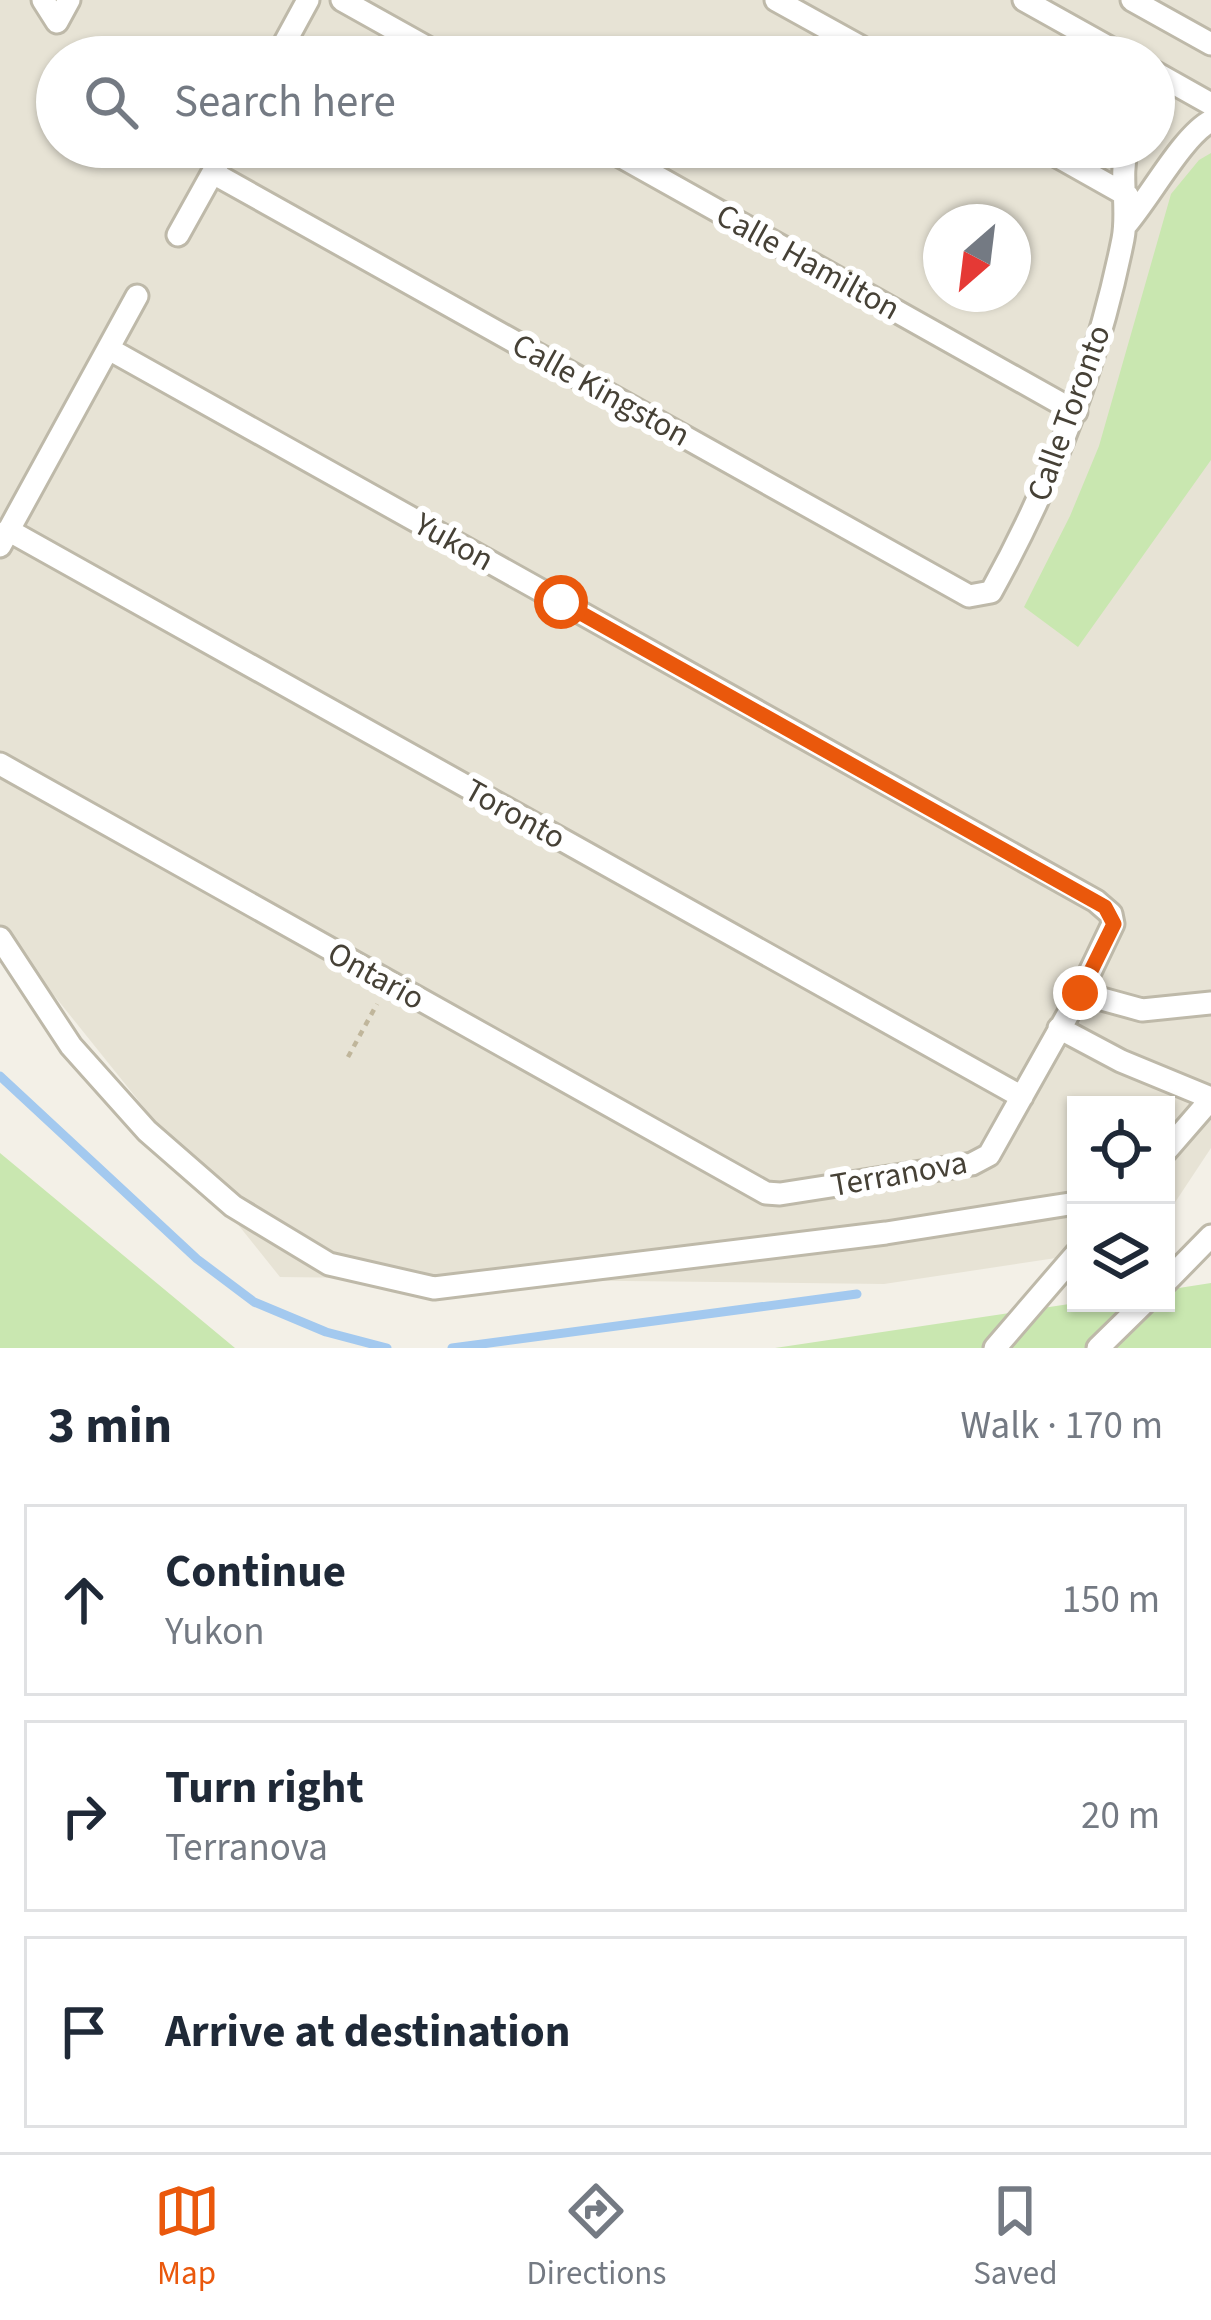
<!DOCTYPE html>
<meta charset="utf-8">
<style>
body{margin:0;font-family:"Source Sans 3",sans-serif;background:#f6f6f7;color:#1f2937}
.controls{position:absolute;right:36px;bottom:36px;display:grid;overflow:hidden;border-radius:0px;box-shadow:0 3px 9px #0004}
.controls button{width:108px;height:108px;display:grid;place-items:center;padding:0;border:0;border-bottom:3px solid #e0e1e3;background:#fff;color:#1f2937;font:60px sans-serif}
.compass{position:absolute;left:923px;top:204px;width:108px;height:108px;border-radius:50%;background:#fff;box-shadow:0 3px 9px #0004;rotate:208deg}
.stop{position:absolute;width:36px;height:36px;margin:-27px;border:9px solid #ea580c;border-radius:50%;background:#fff}
.stop.end{background:#ea580c;border-color:#fff;box-shadow:0 3px 12px #0008}
.list{margin:0;padding:0;list-style:none}
h2{display:flex;justify-content:space-between;align-items:center;height:156px;margin:0;padding:0 48px;font-size:51px}
h2 small{font-size:39px;font-weight:400;color:#747a83}
.list li{display:grid;grid-template-columns:78px 1fr auto;gap:36px;align-items:center;box-sizing:border-box;height:192px;margin:0 24px 24px;padding:0 24px;border:3px solid #e0e1e3;border-radius:0px}
.list b{display:block;font-size:45px;white-space:nowrap}
.list p{margin:0;font-size:39px;white-space:nowrap;color:#747a83}
.list em{font-size:39px;font-style:normal;color:#747a83}
.icon{flex:none;width:66px;height:66px;fill:none;stroke:currentColor;stroke-width:2;stroke-linecap:round;stroke-linejoin:round}
.map{position:relative;flex:none;width:1211px;height:1348px;overflow:hidden}
.search{position:absolute;background:#fff;box-shadow:0 3px 9px #0004;left:36px;right:36px;top:36px;height:132px;display:flex;align-items:center;gap:30px;box-sizing:border-box;padding:0 42px;border-radius:66px;color:#747a83;font-size:45px}
.sheet{height:804px;background:#fff}
nav{display:flex;justify-content:space-around;align-items:center;box-sizing:border-box;height:168px;border-top:3px solid #e0e1e3;background:#fff;font-size:33px;color:#747a83}
nav a{display:grid;justify-items:center;gap:6px}
nav .on{color:#ea580c}
.map>svg:first-child{display:block}
</style>
<div class="map">
<svg width="1211" height="1348" viewBox="0 0 1211 1348">
<rect width="100%" height="100%" fill="#f3f0e7"/>
<path fill="#e7e3d5" fill-rule="evenodd" d="M0,0H1211V1148L1166,1216V1105H1076V1255L884,1284L280,1277L0,928ZM57,57H1154V147H57ZM941,222H1013V294H941Z"/>
<path fill="#c9e7b0" d="M1211,153V460L1078,647L1024,607L1070,516L1099,446L1171,194L1199,160Z
M0,1153L235,1348H0Z
M1211,1283V1348H775L1076,1303H1166V1290Z"/>
<g fill="none" stroke-linecap="round" stroke-linejoin="round">
<path stroke="#a3c9ef" stroke-width="9" d="M0,1076L197,1259L254,1302L326,1332L387,1348
M452,1348L857,1294"/>
<g stroke="#beb9a9" stroke-width="27">
<path id="minor" d="M43,0L57,22L69,0
M342,0L444,57
M776,0L879,57
M1024,0L1126,57
M1132,0L1211,44
M277,57L308,0
M1154,72L1211,104
M604,147L1076,412
M1041,147L1128,196
M213,173L969,596L991,592C1053,480 1098,364 1123,239C1129,208 1119,178 1127,147
M1125,226C1149,199 1183,135 1211,121
M178,235L227,147
M8,530L1022,1097
M0,546L137,296
M0,764L766,1193L780,1194L972,1164L989,1155L1080,993L1113,924L1111,914L1096,901L109,349
M0,938L71,1046L147,1131L233,1206L329,1264L434,1288L886,1233L1076,1203
M1080,993L1142,1010L1211,1003
M1059,1028L1121,1061L1211,1098
M1166,1151L1211,1099
M1166,1282L1211,1236
M995,1348L1076,1254
M1098,1348L1144,1303"/>
</g>
<path stroke="#c0b69b" stroke-width="4.5" stroke-dasharray="6 6" stroke-linecap="butt" d="M348,1057L377,1004"/>
<use href="#minor" stroke="#fff" stroke-width="21"/>
</g>
<g fill="none" stroke-linecap="round" stroke-linejoin="round">
<path stroke="#ea580c" stroke-width="15" d="M561,602L1105,907L1114,924L1080,993"/>
</g>
<g text-anchor="middle" dominant-baseline="central" stroke-width="12" stroke-linejoin="round" paint-order="stroke">
<g font-size="33" fill="#464136" stroke="#fff">
<text transform="translate(808 262) rotate(29)">Calle Hamilton</text>
<text transform="translate(601 390) rotate(29)">Calle Kingston</text>
<text transform="translate(1069 413) rotate(-70)">Calle Toronto</text>
<text transform="translate(454 542) rotate(29)">Yukon</text>
<text transform="translate(515 814) rotate(29)">Toronto</text>
<text transform="translate(376 976) rotate(29)">Ontario</text>
<text transform="translate(899 1174) rotate(-10)">Terranova</text>
</g>
</g>
</svg>
<div class="controls">
<button><svg class="icon" aria-label="locate" viewBox="0 0 24 24"><circle cx="12" cy="12" r="6"/><path d="M12 2v4M12 18v4M2 12h4M18 12h4"/></svg></button>
<button><svg class="icon" aria-label="layers" viewBox="0 0 24 24"><path d="M12 4l9 5-9 5-9-5zM3 14l9 5 9-5"/></svg></button>
</div>
<svg class="compass" viewBox="-18 -18 36 36"><path d="M0-13l5 13h-10z" fill="#e53935"/><path d="M0 13l5-13h-10z" fill="#747a83"/></svg>
<div class="stop" style="left:561px;top:602px"></div>
<div class="stop end" style="left:1080px;top:993px"></div>
<div class="search"><svg class="icon" aria-label="search" viewBox="0 0 24 24"><circle cx="10" cy="10" r="6"/><path d="M15 15l6 6"/></svg>Search here</div>
</div>
<section class="sheet">
<h2>3 min<small>Walk · 170 m</small></h2>
<ul class="list">
<li><svg class="icon" aria-label="ahead" viewBox="0 0 24 24"><path d="M12 20V5M6 11l6-6 6 6"/></svg><div><b>Continue</b><p>Yukon</p></div><em>150 m</em></li>
<li><svg class="icon" aria-label="right" viewBox="0 0 24 24"><path d="M7 20v-9h11M14 6l5 5-5 5"/></svg><div><b>Turn right</b><p>Terranova</p></div><em>20 m</em></li>
<li><svg class="icon" aria-label="arrive" viewBox="0 0 24 24"><path d="M6 21V4h12l-3 4 3 4H6"/></svg><div><b>Arrive at destination</b></div></li>
</ul>
</section>
<nav>
<a class="on"><svg class="icon" aria-label="map" viewBox="0 0 24 24"><path d="M3 6l6-2 6 2 6-2v14l-6 2-6-2-6 2zM9 4v14M15 6v14"/></svg>Map</a>
<a><svg class="icon" aria-label="directions" viewBox="0 0 24 24"><path d="M12 3l9 9-9 9-9-9zM9 14v-3h6M13 9l2 2-2 2"/></svg>Directions</a>
<a><svg class="icon" aria-label="saved" viewBox="0 0 24 24"><path d="M7 4h10v16l-5-4-5 4z"/></svg>Saved</a>
</nav>
